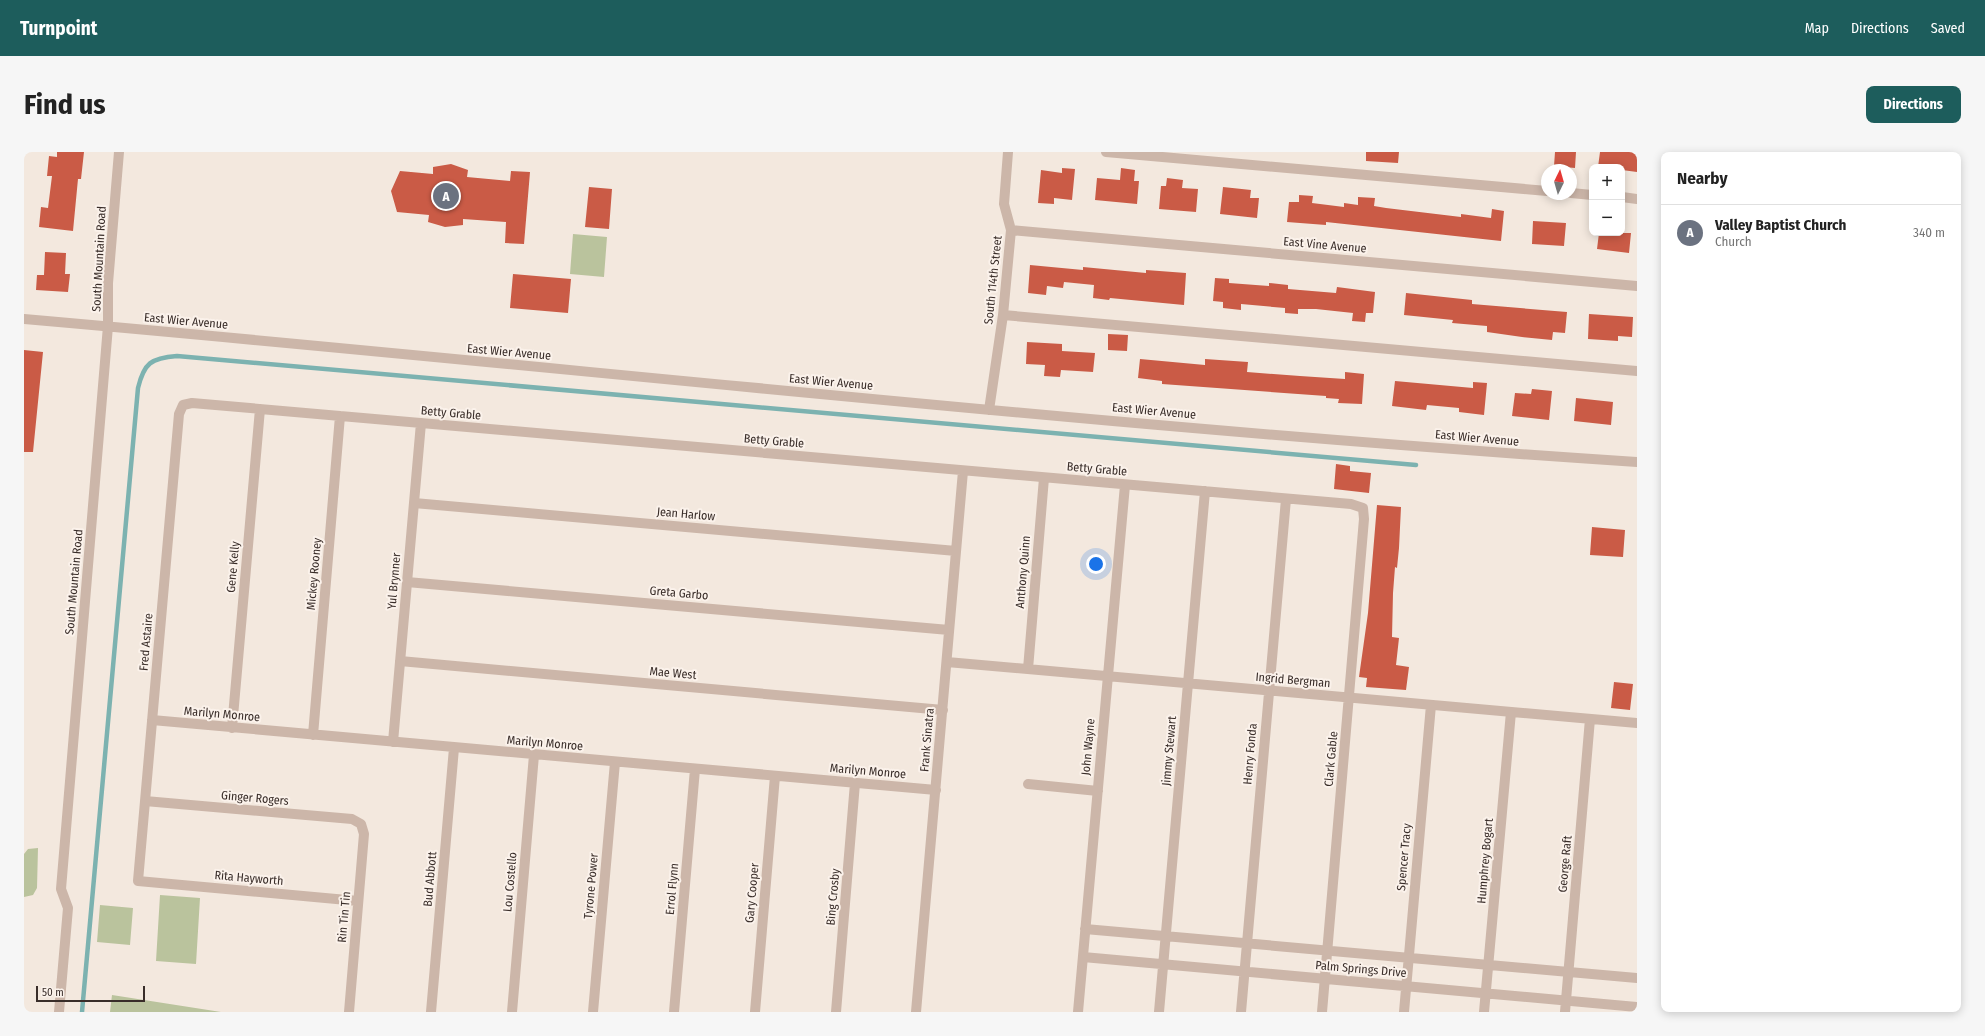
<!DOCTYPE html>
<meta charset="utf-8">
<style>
body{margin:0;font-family:"Fira Sans Condensed",sans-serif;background:#f6f6f6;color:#222}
.controls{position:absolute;right:12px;top:12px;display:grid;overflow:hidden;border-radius:8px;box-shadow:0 2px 10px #0003}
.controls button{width:36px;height:36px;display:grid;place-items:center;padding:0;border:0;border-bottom:1px solid #e0e0e0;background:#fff;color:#222;font:20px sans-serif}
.compass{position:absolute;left:1517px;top:12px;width:36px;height:36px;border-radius:50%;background:#fff;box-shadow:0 2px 10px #0003;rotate:5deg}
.scale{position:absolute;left:12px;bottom:10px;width:109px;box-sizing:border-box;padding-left:4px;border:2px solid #392d29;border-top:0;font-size:11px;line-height:14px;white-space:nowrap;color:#392d29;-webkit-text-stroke:3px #fbf2eb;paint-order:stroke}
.you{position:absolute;left:1072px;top:412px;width:14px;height:14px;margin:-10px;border:3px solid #fff;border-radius:50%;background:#1a73e8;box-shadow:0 0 0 6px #1a73e833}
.badge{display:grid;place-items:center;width:26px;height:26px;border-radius:50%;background:#1d5d5c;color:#fff;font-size:13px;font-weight:700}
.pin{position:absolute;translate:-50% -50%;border:2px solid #fff;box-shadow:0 1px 4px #0006}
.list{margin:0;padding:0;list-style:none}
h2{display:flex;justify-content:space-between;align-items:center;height:52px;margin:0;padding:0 16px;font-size:17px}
h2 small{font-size:13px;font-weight:400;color:#767676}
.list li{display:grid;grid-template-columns:26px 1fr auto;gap:12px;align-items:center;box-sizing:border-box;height:56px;padding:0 16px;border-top:1px solid #e0e0e0}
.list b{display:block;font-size:15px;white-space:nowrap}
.list p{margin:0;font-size:13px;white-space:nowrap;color:#767676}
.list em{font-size:13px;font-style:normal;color:#767676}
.map{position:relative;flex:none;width:1613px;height:860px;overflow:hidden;border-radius:8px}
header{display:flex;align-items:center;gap:24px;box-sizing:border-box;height:56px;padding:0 20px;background:#1d5d5c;color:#fff}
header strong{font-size:19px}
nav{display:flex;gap:22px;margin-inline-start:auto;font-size:14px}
.intro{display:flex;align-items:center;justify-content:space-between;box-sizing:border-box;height:96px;padding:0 24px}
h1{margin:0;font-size:28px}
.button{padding:10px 18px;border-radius:8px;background:#1d5d5c;color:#fff;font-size:14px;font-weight:700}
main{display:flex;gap:24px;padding:0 24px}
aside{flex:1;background:#fff;border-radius:8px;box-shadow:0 2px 10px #0003}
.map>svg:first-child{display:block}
</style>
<header>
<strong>Turnpoint</strong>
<nav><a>Map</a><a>Directions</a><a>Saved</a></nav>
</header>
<div class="intro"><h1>Find us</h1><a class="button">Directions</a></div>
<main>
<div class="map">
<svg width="1613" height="860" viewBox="0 0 1613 860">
<rect width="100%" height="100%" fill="#f3e8de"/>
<path fill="#bac39d" d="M549,82L583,85L580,125L546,122Z
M14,696L13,736L9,743L0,745V702L4,697Z
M136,743L176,746L172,812L132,809Z
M76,753L109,756L106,793L73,790Z
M88,843L197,860H86Z"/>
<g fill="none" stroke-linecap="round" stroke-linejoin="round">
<path stroke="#7cb2b0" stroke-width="4.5" d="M58,860L114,236C120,211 127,206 153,204L1392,313"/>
</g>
<path fill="#ca5b46" d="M33,0H60L57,27H54L49,79L15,75L17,55L24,56L28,24H23L25,4L33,5Z
M1342,0H1375L1374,11L1342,9Z
M1531,0H1552L1551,16L1530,14Z
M1576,0H1613V20L1598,18V15H1574Z
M427,12L444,18L443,25L486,29L487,19L506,20L500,92L481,91L482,70L439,67V73L421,75L404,70L405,63L373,60L367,39L376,19L409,22V15Z
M1038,16L1051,17L1048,48L1030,46V52L1014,51L1017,18L1038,21Z
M1097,16L1111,18L1110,29H1115L1113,52L1071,48L1073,26L1096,28Z
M1143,26L1159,28L1158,36L1174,37L1172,60L1135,57L1137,34H1142Z
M565,35L588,37L585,77L561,75Z
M1199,35L1227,38L1226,46H1235L1233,66L1196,62Z
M1275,43L1289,44L1288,51L1320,55V51L1334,53V45L1351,46L1350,54L1362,56L1437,65V62L1467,66L1468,57L1480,59L1477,89L1302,70V73L1263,70L1265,50H1275Z
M1509,69L1542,71L1540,94L1508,92Z
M1575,81H1607L1605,101L1573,97Z
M21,100L42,101L41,122H46L44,140L12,138L13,123H20Z
M1006,113L1059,118V115L1122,121V118L1162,121L1160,153L1086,146L1085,148L1069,146L1070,133L1040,130L1039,136L1023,134L1022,143L1004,141Z
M489,122L547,127L544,161L486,156Z
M1191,126L1205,127V131L1245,134V131L1264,133V137L1312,141L1313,135L1351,140L1349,161H1342L1341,170L1328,169L1329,161L1292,157H1274V162L1261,161V156L1217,152V158L1199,156V150L1189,149Z
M1382,141L1448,148V152L1543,160L1541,181L1529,180L1528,188L1498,185L1463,180V174L1428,171L1429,168L1380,163Z
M1565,162L1609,165L1608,185L1594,184V189L1564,187Z
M1084,182L1104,183L1103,199L1084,198Z
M1003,190L1038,192V199L1071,201L1069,220L1037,218L1036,225L1020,224L1021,213L1002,212Z
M0,198L19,200L9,300H0Z
M1116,207L1181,213V207L1224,210L1223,220L1276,224L1321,227V220L1340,222L1338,252L1314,251L1315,247L1302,246V244L1138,232V229L1114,226Z
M1371,229L1449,236V230L1463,231L1460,263L1435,260V256L1403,253L1402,258L1368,254Z
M1508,237L1528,239L1525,268L1488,264L1491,241L1507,242Z
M1552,246L1589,250L1587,273L1550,269Z
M1312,312L1326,314V319L1347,321L1345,341L1310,337Z
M1353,353L1377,355L1375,396L1373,416L1371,415L1369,441L1368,485L1375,486L1372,513L1385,515L1382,538L1342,535L1343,526L1335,525L1344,461Z
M1568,375L1601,378L1599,405L1566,403Z
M1590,530L1609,532L1606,558L1587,556Z"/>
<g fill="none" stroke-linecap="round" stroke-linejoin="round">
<path stroke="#ccb6a9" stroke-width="10" d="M1082,0L1523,39
M1547,41L1568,43
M1598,45L1613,47
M987,78L1613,134
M979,163L1613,219
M0,167C538,214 1074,275 1613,310
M965,258L979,163L987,78L980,52L984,0
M390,351L932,399
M383,430L925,478
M376,509L919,558
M923,510L1613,571
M1004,517L1020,326
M128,568L912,638
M208,576L236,257
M289,583L316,264
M369,590L397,271
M1004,632L1074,639
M121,649L328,667L337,672L340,682L325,860
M334,749L114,729L155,262L159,253L168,251L1327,352L1339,356L1340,367L1298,860
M1061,777L1613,826
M1059,805L1613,855
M35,860L44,756L37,737L84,174V131L95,0
M407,860L430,596
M488,860L510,603
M569,860L591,610
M650,860L671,617
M731,860L751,624
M812,860L831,631
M892,860L939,319
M1054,860L1101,333
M1135,860L1181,339
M1217,860L1262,347
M1380,860L1407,553
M1460,860L1487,560
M1541,860L1566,567"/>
</g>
<g text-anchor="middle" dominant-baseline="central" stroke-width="4" stroke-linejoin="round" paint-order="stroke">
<g font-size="12" fill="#392d29" stroke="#fbf2eb">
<text transform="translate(1301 93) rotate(5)">East Vine Avenue</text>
<text transform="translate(75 107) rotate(-87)">South Mountain Road</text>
<text transform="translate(969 128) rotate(-84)">South 114th Street</text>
<text transform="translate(162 169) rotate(5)">East Wier Avenue</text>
<text transform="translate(485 200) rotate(5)">East Wier Avenue</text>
<text transform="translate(807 230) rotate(5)">East Wier Avenue</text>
<text transform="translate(1130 259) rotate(5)">East Wier Avenue</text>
<text transform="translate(427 261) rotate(5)">Betty Grable</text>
<text transform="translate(1453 286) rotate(5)">East Wier Avenue</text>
<text transform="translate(750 289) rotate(5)">Betty Grable</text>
<text transform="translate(1073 317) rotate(5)">Betty Grable</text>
<text transform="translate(662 362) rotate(5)">Jean Harlow</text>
<text transform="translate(209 415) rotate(-85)">Gene Kelly</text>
<text transform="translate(999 420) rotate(-85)">Anthony Quinn</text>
<text transform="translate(290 422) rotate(-85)">Mickey Rooney</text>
<text transform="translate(370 429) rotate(-85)">Yul Brynner</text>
<text transform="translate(50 430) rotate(-85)">South Mountain Road</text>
<text transform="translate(655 441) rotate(5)">Greta Garbo</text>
<text transform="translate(122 490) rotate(-85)">Fred Astaire</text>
<text transform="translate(649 521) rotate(5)">Mae West</text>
<text transform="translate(1269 528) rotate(5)">Ingrid Bergman</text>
<text transform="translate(198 562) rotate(5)">Marilyn Monroe</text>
<text transform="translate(903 588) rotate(-85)">Frank Sinatra</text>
<text transform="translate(521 591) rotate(5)">Marilyn Monroe</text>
<text transform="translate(1064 595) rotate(-85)">John Wayne</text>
<text transform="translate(1145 599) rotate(-85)">Jimmy Stewart</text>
<text transform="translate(1226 602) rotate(-85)">Henry Fonda</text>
<text transform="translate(1307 607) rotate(-85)">Clark Gable</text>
<text transform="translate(844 619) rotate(5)">Marilyn Monroe</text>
<text transform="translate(231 646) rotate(5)">Ginger Rogers</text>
<text transform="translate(1380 705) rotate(-85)">Spencer Tracy</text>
<text transform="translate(1461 709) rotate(-85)">Humphrey Bogart</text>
<text transform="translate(1541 712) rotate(-85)">George Raft</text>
<text transform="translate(225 726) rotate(5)">Rita Hayworth</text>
<text transform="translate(406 727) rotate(-85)">Bud Abbott</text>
<text transform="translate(486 730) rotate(-85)">Lou Costello</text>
<text transform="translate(567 734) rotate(-85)">Tyrone Power</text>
<text transform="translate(648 737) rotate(-85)">Errol Flynn</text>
<text transform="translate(728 741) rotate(-85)">Gary Cooper</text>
<text transform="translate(809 745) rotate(-85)">Bing Crosby</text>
<text transform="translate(320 765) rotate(-85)">Rin Tin Tin</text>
<text transform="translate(1337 817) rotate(5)">Palm Springs Drive</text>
</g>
</g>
</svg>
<div class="controls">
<button>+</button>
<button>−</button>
</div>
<svg class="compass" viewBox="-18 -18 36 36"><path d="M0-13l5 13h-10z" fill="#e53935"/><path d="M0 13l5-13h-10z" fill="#767676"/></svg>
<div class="scale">50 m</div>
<div class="you"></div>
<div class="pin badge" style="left:422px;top:44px;background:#6b7280">A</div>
</div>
<aside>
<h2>Nearby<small></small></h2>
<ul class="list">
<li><span class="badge" style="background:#6b7280">A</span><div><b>Valley Baptist Church</b><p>Church</p></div><em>340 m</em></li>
</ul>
</aside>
</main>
